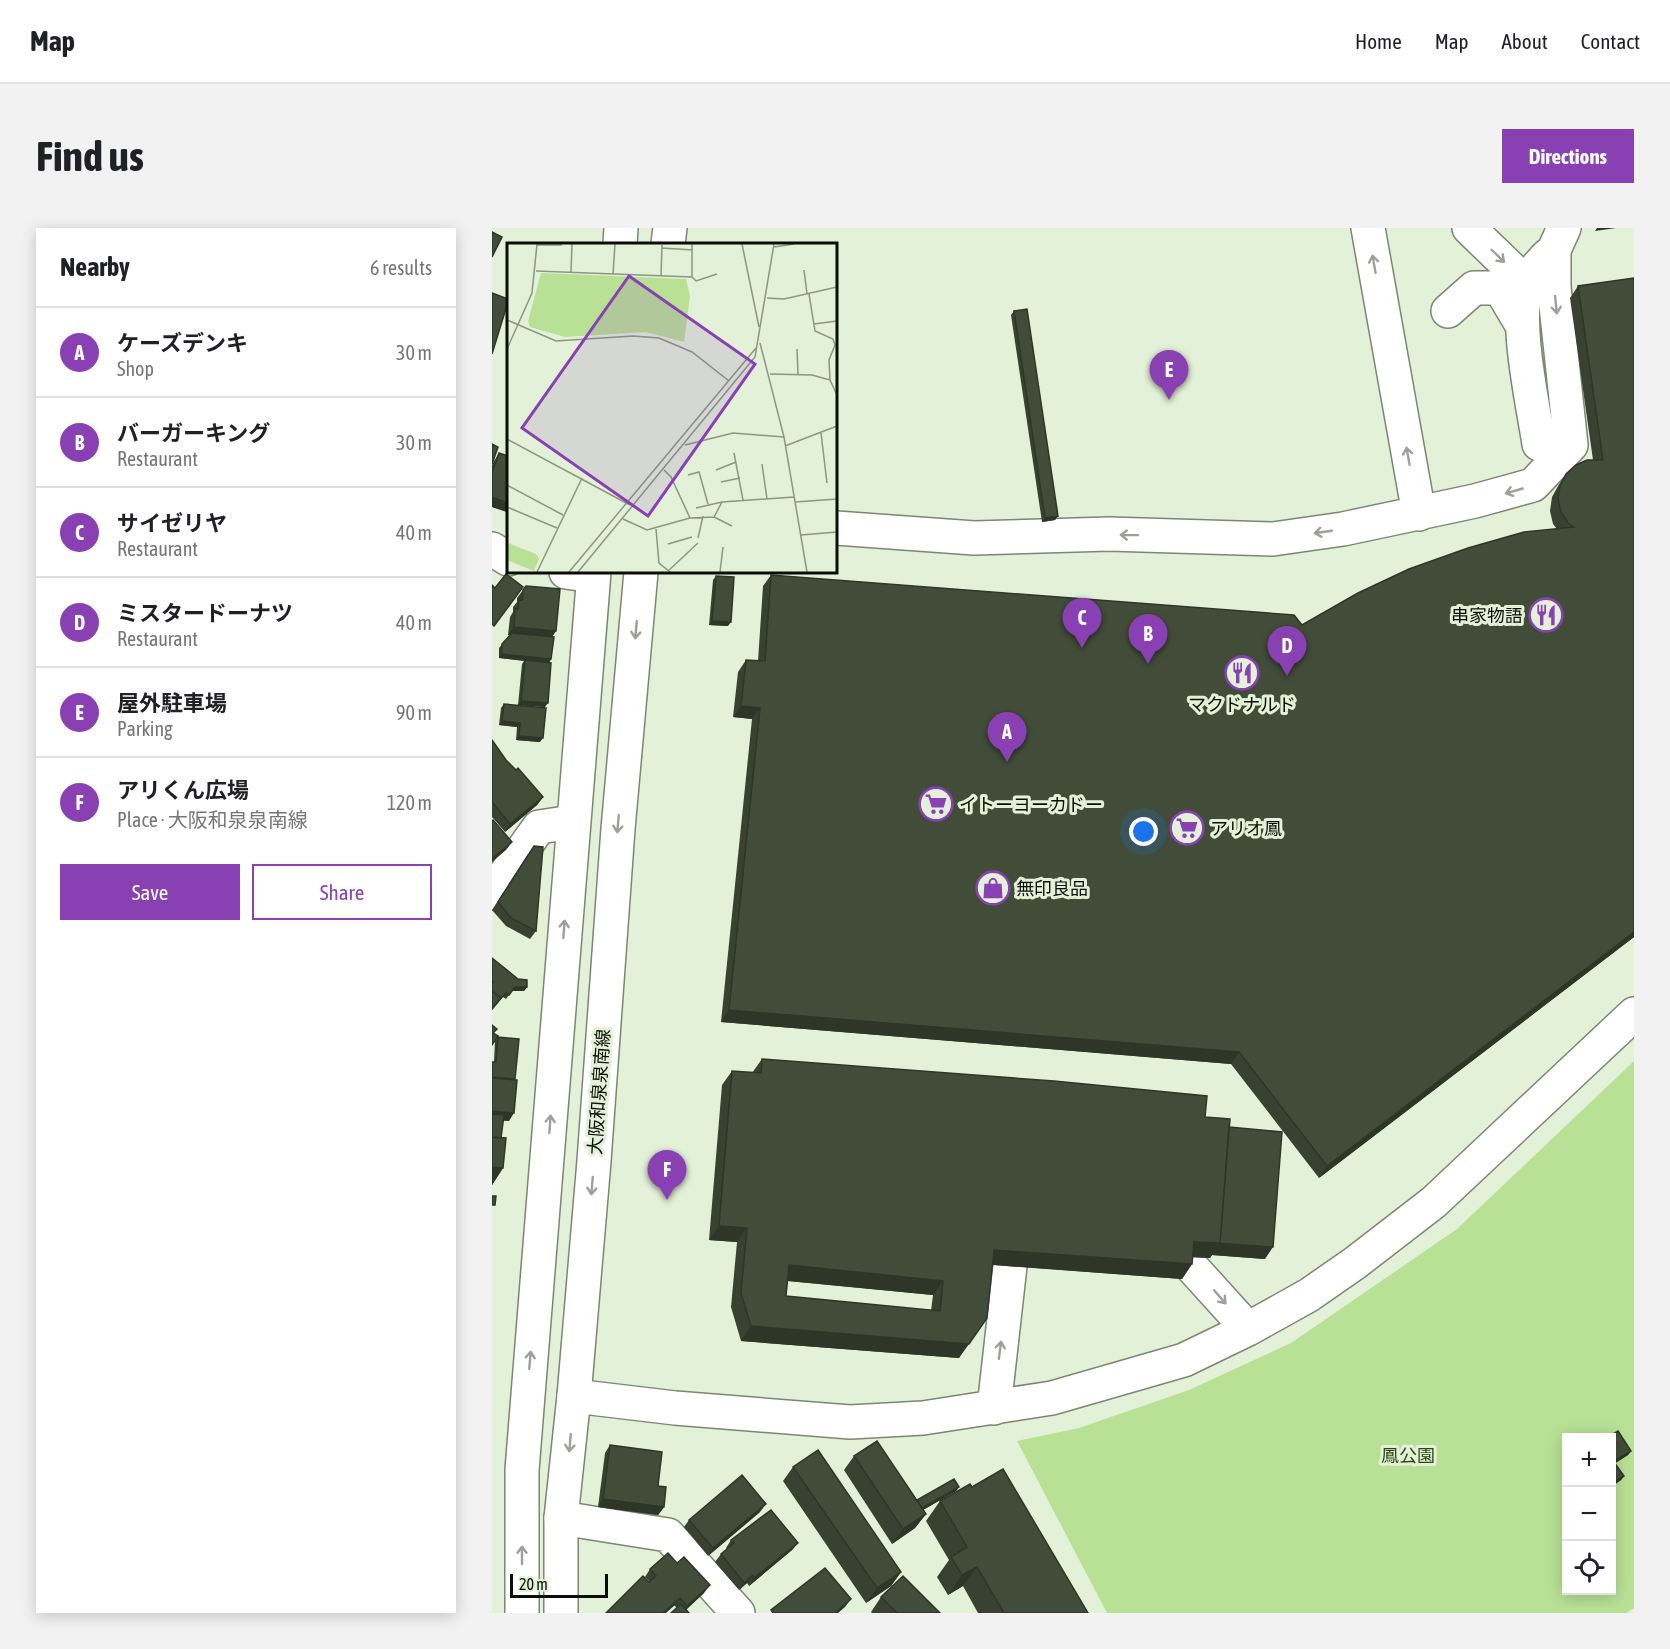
<!DOCTYPE html>
<meta charset="utf-8">
<style>
body{margin:0;font-family:"Asap Condensed","Noto Sans JP",sans-serif;background:#f2f2f2;color:#202124}
.controls{position:absolute;right:18px;bottom:18px;display:grid;overflow:hidden;border-radius:0px;box-shadow:0 3px 15px #0003}
.controls button{width:54px;height:54px;display:grid;place-items:center;padding:0;border:0;border-bottom:2px solid #e0e0e0;background:#fff;color:#202124;font:30px sans-serif}
.scale{position:absolute;left:18px;bottom:15px;width:98px;box-sizing:border-box;padding-left:6px;border:3px solid #0a0e06;border-top:0;font-size:16px;line-height:21px;white-space:nowrap;color:#0a0e06;-webkit-text-stroke:4px #e3f1d8;paint-order:stroke}
.you{position:absolute;left:652px;top:604px;width:21px;height:21px;margin:-15px;border:4px solid #fff;border-radius:50%;background:#1a73e8;box-shadow:0 0 0 9px #1a73e833}
.badge{display:grid;place-items:center;width:39px;height:39px;border-radius:50%;background:#8940b3;color:#fff;font-size:20px;font-weight:700}
.pin{position:absolute;translate:-50% -50px;filter:drop-shadow(0 2px 3px #0008)}
.pin::after{content:'';position:absolute;top:32px;width:21px;height:18px;background:inherit;clip-path:polygon(0 0,100% 0,50% 100%)}
.list{margin:0;padding:0;list-style:none}
h2{display:flex;justify-content:space-between;align-items:center;height:78px;margin:0;padding:0 24px;font-size:26px}
h2 small{font-size:20px;font-weight:400;color:#757577}
.list li{display:grid;grid-template-columns:39px 1fr auto;gap:18px;align-items:center;box-sizing:border-box;height:90px;padding:0 24px;border-top:2px solid #e0e0e0}
.list b{display:block;font-size:22px;white-space:nowrap}
.list p{margin:0;font-size:20px;white-space:nowrap;color:#757577}
.list em{font-size:20px;font-style:normal;color:#757577}
.actions{display:flex;gap:12px;padding:18px 24px}
.actions a{flex:1;padding:14px 0;border:2px solid #8940b3;border-radius:0px;text-align:center;font-size:21px;color:#8940b3}
.actions .main{background:#8940b3;color:#fff}
.icon{flex:none;width:33px;height:33px;fill:none;stroke:currentColor;stroke-width:2;stroke-linecap:round;stroke-linejoin:round}
.map{position:relative;flex:none;width:1142px;height:1385px;overflow:hidden;border-radius:0px}
header{display:flex;align-items:center;gap:36px;box-sizing:border-box;height:84px;padding:0 30px;background:#fff;border-bottom:2px solid #e0e0e0}
header strong{font-size:28px}
nav{display:flex;gap:33px;margin-inline-start:auto;font-size:21px}
.intro{display:flex;align-items:center;justify-content:space-between;box-sizing:border-box;height:144px;padding:0 36px}
h1{margin:0;font-size:42px}
.button{padding:15px 27px;border-radius:0px;background:#8940b3;color:#fff;font-size:21px;font-weight:700}
main{display:flex;gap:36px;padding:0 36px}
aside{flex:1;background:#fff;border-radius:0px;box-shadow:0 3px 15px #0003}
.map>svg:first-child{display:block}
</style>
<header>
<strong>Map</strong>
<nav><a>Home</a><a>Map</a><a>About</a><a>Contact</a></nav>
</header>
<div class="intro"><h1>Find us</h1><a class="button">Directions</a></div>
<main>
<aside>
<h2>Nearby<small>6 results</small></h2>
<ul class="list">
<li><span class="badge">A</span><div><b>ケーズデンキ</b><p>Shop</p></div><em>30 m</em></li>
<li><span class="badge">B</span><div><b>バーガーキング</b><p>Restaurant</p></div><em>30 m</em></li>
<li><span class="badge">C</span><div><b>サイゼリヤ</b><p>Restaurant</p></div><em>40 m</em></li>
<li><span class="badge">D</span><div><b>ミスタードーナツ</b><p>Restaurant</p></div><em>40 m</em></li>
<li><span class="badge">E</span><div><b>屋外駐車場</b><p>Parking</p></div><em>90 m</em></li>
<li><span class="badge">F</span><div><b>アリくん広場</b><p>Place · 大阪和泉泉南線</p></div><em>120 m</em></li>
</ul>
<div class="actions"><a class="main">Save</a><a>Share</a></div>
</aside>
<div class="map">
<svg width="1142" height="1385" viewBox="0 0 1142 1385">
<rect width="100%" height="100%" fill="#e3f1d8"/>
<path fill="#b9e196" fill-rule="evenodd" d="M1142,833V1380L1134,1385H615L525,1213L587,1200L697,1162L799,1115L965,1001ZM1074,1210H1120V1362H1074Z"/>
<g fill="none" stroke-linecap="round" stroke-linejoin="round">
<g stroke="#7b8771" stroke-width="36">
<path id="minor" d="M876,0L927,286
M977,0L1035,56
M956,83L982,60H1008L1030,97
M1047,216C1041,176 1021,89 1036,54C1042,41 1051,31 1062,22
M344,300L482,310L617,306L781,311L851,301L983,273L1041,257L1079,217L1062,59V22L1072,0
M0,321L16,331
M74,344L101,348
M0,665L47,599L80,594
M698,1037L756,1101
M82,1168L183,1180L358,1194L431,1190L560,1170L692,1132L756,1101L817,1067L863,1035L942,974L1142,786
M502,1180L520,1020
M69,1290L176,1307L246,1385"/>
</g>
<g stroke="#7b8771" stroke-width="36">
<path id="major" d="M128,16L129,0
M176,16L178,0
M30,1385V1242L102,344
M69,1385V1290L82,1168L102,933L126,601L149,344"/>
</g>
<use href="#minor" stroke="#fff" stroke-width="33"/>
<use href="#major" stroke="#fff" stroke-width="33"/>
</g>
<path fill="#394231" fill-rule="evenodd" d="M1142,50V709L827,950L739,836L229,794L260,491L241,489L246,444L254,432L266,433L271,358L279,347L810,397L1065,301L1061,296L1058,283L1060,269L1066,258L1074,246L1101,232L1078,70L1086,58Z
M522,83L566,288L563,292L550,294L519,87Z
M7,225L15,284L0,279V237L2,233Z
M224,348L236,398L217,397L221,352Z
M34,358L64,403L60,409L59,431L57,435L53,479L26,477L30,436L32,433L7,430V420L18,407H16L18,389L21,384V379L25,374V370Z
M12,476L48,514L24,512L25,499L7,497L9,480Z
M0,512L14,532L51,569L45,577L13,604L0,589Z
M36,626L44,703L38,711L14,698L0,682Z
M0,730L35,759L32,763H20L14,771L11,769L0,782Z
M6,809L22,852L17,893L11,892L9,910L11,940L0,957V834H2L3,813Z
M270,831L713,889L737,899L773,1031L720,1027L718,1030L701,1029L700,1036L690,1051L500,1037L467,1130L249,1113L239,1079L245,1014L217,1012L230,857L240,843L260,845ZM295,1053L441,1067L439,1083L294,1068Z
M1119,1209L1139,1223L1136,1227L1123,1235L1132,1248L1129,1252L1119,1259Z
M118,1217L166,1258L172,1279L166,1287L106,1279L113,1225Z
M362,1228L425,1272L467,1259L464,1263L431,1282L434,1286L423,1300L400,1316L352,1242Z
M301,1239L409,1344L399,1358L374,1375L291,1253Z
M480,1259L596,1385H486L471,1358L456,1367L445,1349L457,1332L434,1293L448,1273Z
M268,1284L216,1328L192,1299L197,1292Z
M239,1312L306,1315L300,1322L257,1358L255,1355L247,1362L223,1334L229,1326L235,1321L234,1320Z
M158,1341L212,1365L194,1382L185,1380L153,1349Z
M389,1369L448,1385H380L379,1384Z"/>
<path fill="#2e3628" d="M1105,0H1124L1103,3Z
M0,269L16,275V282L15,284L0,279Z
M566,288L563,292L550,294L553,290Z
M220,393L239,394L236,398L217,397Z
M22,399L64,403L58,411L16,407Z
M9,426L59,431L57,435L7,430Z
M29,473L56,475L53,479L26,477Z
M249,478L268,480L260,491L241,489Z
M10,493L28,495L25,499L7,497Z
M27,508L51,510L48,514L24,512Z
M51,569L45,577L13,604L18,596Z
M20,614L14,622L0,634V631Z
M1142,704V709L827,950L835,938Z
M23,759H35L32,763H20L14,771Z
M237,782L747,824L739,836L229,794Z
M0,883L22,885L17,893L0,892Z
M0,939L11,940L0,957Z
M227,998L255,1000L245,1014L217,1012Z
M702,1014L781,1019L773,1031L720,1027L718,1030L692,1029Z
M502,1022L700,1036L690,1051L491,1036Z
M297,1037L451,1053L441,1067L287,1052Z
M259,1098L477,1116L467,1130L249,1113Z
M1139,1223L1136,1227L1122,1236L1124,1232Z
M1132,1248L1129,1252L1119,1259V1256Z
M467,1259L464,1263L424,1286L426,1282Z
M111,1271L172,1279L166,1287L106,1279Z
M274,1276L268,1284L216,1328L221,1320Z
M434,1286L423,1300L400,1316L411,1301Z
M306,1315L300,1322L257,1358L262,1350Z
M485,1339L471,1358L456,1367L470,1347Z
M409,1344L399,1358L374,1375L385,1360Z
M261,1347L255,1355L247,1362L252,1355Z
M218,1357L212,1365L190,1385L195,1378Z
M188,1370L183,1377L174,1385H171Z
M359,1371L353,1379L346,1385H343Z"/>
<path fill="#424d39" stroke="#2e3628" stroke-width="1.5" fill-rule="evenodd" d="M0,4L10,9L0,29Z
M1142,50V704L835,938L747,824L237,782L268,480L249,478L254,432L273,433L279,347L802,387L810,397L866,365L917,341L976,320L1032,304L1082,299L1076,295L1069,284L1066,271L1068,258L1074,246L1084,237L1095,232H1111L1086,58Z
M0,65L16,71V74L0,126Z
M535,81L566,288L553,290L522,83Z
M0,216L6,219L0,236Z
M7,225L16,228V275L0,269V245Z
M14,346L31,359L2,398L0,396V357L3,360Z
M224,348L242,349L239,394L220,393Z
M34,358L68,361L64,403L22,399L23,381H26L27,371L30,372L31,362Z
M20,405L62,409L59,431L9,426L10,416Z
M33,432L59,435L56,475L29,473Z
M12,476L54,480L51,510L27,508L28,495L10,493Z
M0,512L14,532L24,542L26,540L51,569L18,596L0,574Z
M1,592L20,614L0,631V593Z
M42,618L51,619L44,703L19,690L6,674Z
M0,730L26,751L35,752V759H23L17,767L14,765L6,773L9,770L0,763V755L1,754L0,753Z
M0,763L9,770L0,781Z
M0,797L5,801L1,805L6,808L0,817Z
M6,809L27,811L23,851L0,849V834H4Z
M270,831L562,853L715,868L713,889L738,891L728,1015L702,1014L700,1036L502,1022L495,1090L477,1116L259,1098L249,1065L255,1000L227,998L240,843L269,845ZM297,1037L451,1053L448,1083L294,1068Z
M0,850L25,852L22,885L0,883Z
M0,886L12,887L9,910L0,909Z
M737,899L790,904L781,1019L725,1015H728Z
M0,909L14,910L11,940L0,939Z
M0,968H4L3,977H0Z
M1126,1203L1139,1223L1124,1232L1119,1225V1209H1116Z
M385,1213L434,1286L411,1301L362,1228Z
M118,1217L170,1224L166,1258L174,1259L172,1279L111,1271Z
M326,1222L409,1344L385,1360L301,1239Z
M1119,1230L1132,1248L1119,1256Z
M511,1241L596,1385H512L485,1339L470,1347L459,1329L475,1319L448,1273L478,1256L480,1259Z
M250,1247L274,1276L221,1320L197,1292Z
M462,1251L467,1259L430,1280L425,1272Z
M279,1282L306,1315L262,1350L261,1347L252,1355L229,1326L242,1315L239,1312Z
M176,1325L185,1335L192,1329L218,1357L195,1378L188,1370L171,1385H114L151,1348L157,1354L164,1348L158,1341Z
M333,1340L359,1371L343,1385H281L279,1382Z
M411,1348L448,1385H405L389,1369Z
M189,1376L197,1385H179Z"/>
<defs><path id="oneway-shaft" d="M-6 0H5M1.5-3L5.5 0L1.5 3" fill="none" stroke-width="1.6" stroke-linecap="round" stroke-linejoin="round" transform="scale(1.5)"/></defs>
<g stroke="#9d9f9b">
<use href="#oneway-shaft" transform="translate(1006 28) rotate(44)"/>
<use href="#oneway-shaft" transform="translate(882 36) rotate(-100)"/>
<use href="#oneway-shaft" transform="translate(1064 77) rotate(84)"/>
<use href="#oneway-shaft" transform="translate(916 228) rotate(-100)"/>
<use href="#oneway-shaft" transform="translate(1022 263) rotate(164)"/>
<use href="#oneway-shaft" transform="translate(831 304) rotate(172)"/>
<use href="#oneway-shaft" transform="translate(637 307) rotate(-179)"/>
<use href="#oneway-shaft" transform="translate(144 402) rotate(95)"/>
<use href="#oneway-shaft" transform="translate(126 596) rotate(95)"/>
<use href="#oneway-shaft" transform="translate(72 701) rotate(-86)"/>
<use href="#oneway-shaft" transform="translate(58 896) rotate(-86)"/>
<use href="#oneway-shaft" transform="translate(100 958) rotate(95)"/>
<use href="#oneway-shaft" transform="translate(728 1069) rotate(49)"/>
<use href="#oneway-shaft" transform="translate(508 1122) rotate(-83)"/>
<use href="#oneway-shaft" transform="translate(38 1132) rotate(-85)"/>
<use href="#oneway-shaft" transform="translate(78 1215) rotate(95)"/>
<use href="#oneway-shaft" transform="translate(30 1327) rotate(-90)"/>
</g>
<defs>
<g id="restaurant-ring" transform="scale(1.725)"><circle r="9.5" fill="#e3f1d8" stroke="#8940b3" stroke-width="1.5"/><path d="M-5-6h1v4h1v-4h1v4h1v-4h1v5L-1.5 .5V6h-2V.5L-5-1ZM5-6V6H3V1.5H1.5Q1.5-4 5-6Z" fill="#8940b3"/></g>
<g id="supermarket-ring" transform="scale(1.725)"><circle r="9.5" fill="#e3f1d8" stroke="#8940b3" stroke-width="1.5"/><path d="M-6-5.5h2.5l.6 2H6L4.5 2H-2.5L-4.4-4H-6ZM-1.5 3.2a1.3 1.3 0 1 0 .1 0ZM3 3.2a1.3 1.3 0 1 0 .1 0Z" fill="#8940b3"/></g>
<g id="shop-ring" transform="scale(1.725)"><circle r="9.5" fill="#e3f1d8" stroke="#8940b3" stroke-width="1.5"/><path d="M-5-2.5h2.3a2.7 3.5 0 0 1 5.4 0H5L5.5 6h-11ZM-1.5-2.5h3a1.5 2.3 0 0 0-3 0Z" fill="#8940b3"/></g>
</defs>
<g fill-rule="evenodd">
<use href="#restaurant-ring" x="1054" y="387"/>
<use href="#restaurant-ring" x="750" y="445"/>
<use href="#supermarket-ring" x="444" y="576"/>
<use href="#supermarket-ring" x="695" y="600"/>
<use href="#shop-ring" x="501" y="660"/>
</g>
<g text-anchor="middle" dominant-baseline="central" stroke-width="6" stroke-linejoin="round" paint-order="stroke">
<g font-size="18" fill="#0a0e06" stroke="#e3f1d8" text-anchor="start">
<text x="1031" y="387" text-anchor="end">串家物語</text>
<text x="750" y="476" text-anchor="middle">マクドナルド</text>
<text x="467" y="576">イトーヨーカドー</text>
<text x="718" y="600">アリオ鳳</text>
<text x="524" y="660">無印良品</text>
</g>
<g font-size="18" fill="#0a0e06" stroke="#e3f1d8">
<text transform="translate(107 864) rotate(-86)">大阪和泉泉南線</text>
</g>
<g font-size="18" fill="#2d480d" stroke="#e3f1d8">
<text x="916" y="1227">鳳公園</text>
</g>
</g>
<g transform="translate(15 15)">
<rect width="330" height="330" fill="#e3f1d8"/>
<path d="M34,30L179,36L183,53L177,99L139,89L58,94L23,84L21,78ZM1,300L29,311L32,316L27,328L0,317Z" fill="#b9e196"/>
<path fill="none" stroke="#8c9684" stroke-width="1.5" d="M235,1L252,84M29,2H55M267,4L287,1M155,5L186,7M297,27L300,51M29,28L185,34L189,38L210,31M64,29L65,1M106,31L108,1M154,33L155,2M185,34V1M302,51L308,88L326,96L328,102L322,117L323,137L330,152M260,55L277,56L330,44M0,77L49,98L126,93L152,95L185,109L222,138M307,81L330,78M253,100L277,194L300,329M0,106L25,50L30,1M290,106L291,132M263,131L305,132L323,137M314,190L320,240M0,196L123,262M178,202L226,190L277,194M278,203L330,183M227,210L236,257M255,221L260,256M157,227L164,234L183,275L207,274L215,259L287,254M209,227L229,219M181,232L192,229L201,261M214,239L233,235M0,242L56,272M288,259L330,256M0,264L50,285M189,265L215,259M207,274L225,283M116,276L140,287L183,275M149,286L152,320L163,329M294,292L330,289M191,295L196,273M161,301L185,294M161,328L191,300M30,329L75,235M62,329L249,105M71,329L248,114L267,1M213,329L216,304"/>
<path fill="#8940b3" fill-opacity="0.15" stroke="#8940b3" stroke-width="3" d="M122,33L248,121L141,273L15,185Z"/>
<rect width="330" height="330" fill="none" stroke="#0a0e06" stroke-width="3"/>
</g>
</svg>
<div class="controls">
<button>+</button>
<button>−</button>
<button><svg class="icon" aria-label="locate" viewBox="0 0 24 24"><circle cx="12" cy="12" r="6"/><path d="M12 2v4M12 18v4M2 12h4M18 12h4"/></svg></button>
</div>
<div class="scale">20 m</div>
<div class="you"></div>
<div class="pin badge" style="left:515px;top:534px">A</div>
<div class="pin badge" style="left:656px;top:436px">B</div>
<div class="pin badge" style="left:590px;top:420px">C</div>
<div class="pin badge" style="left:795px;top:448px">D</div>
<div class="pin badge" style="left:677px;top:172px">E</div>
<div class="pin badge" style="left:175px;top:972px">F</div>
</div>
</main>
